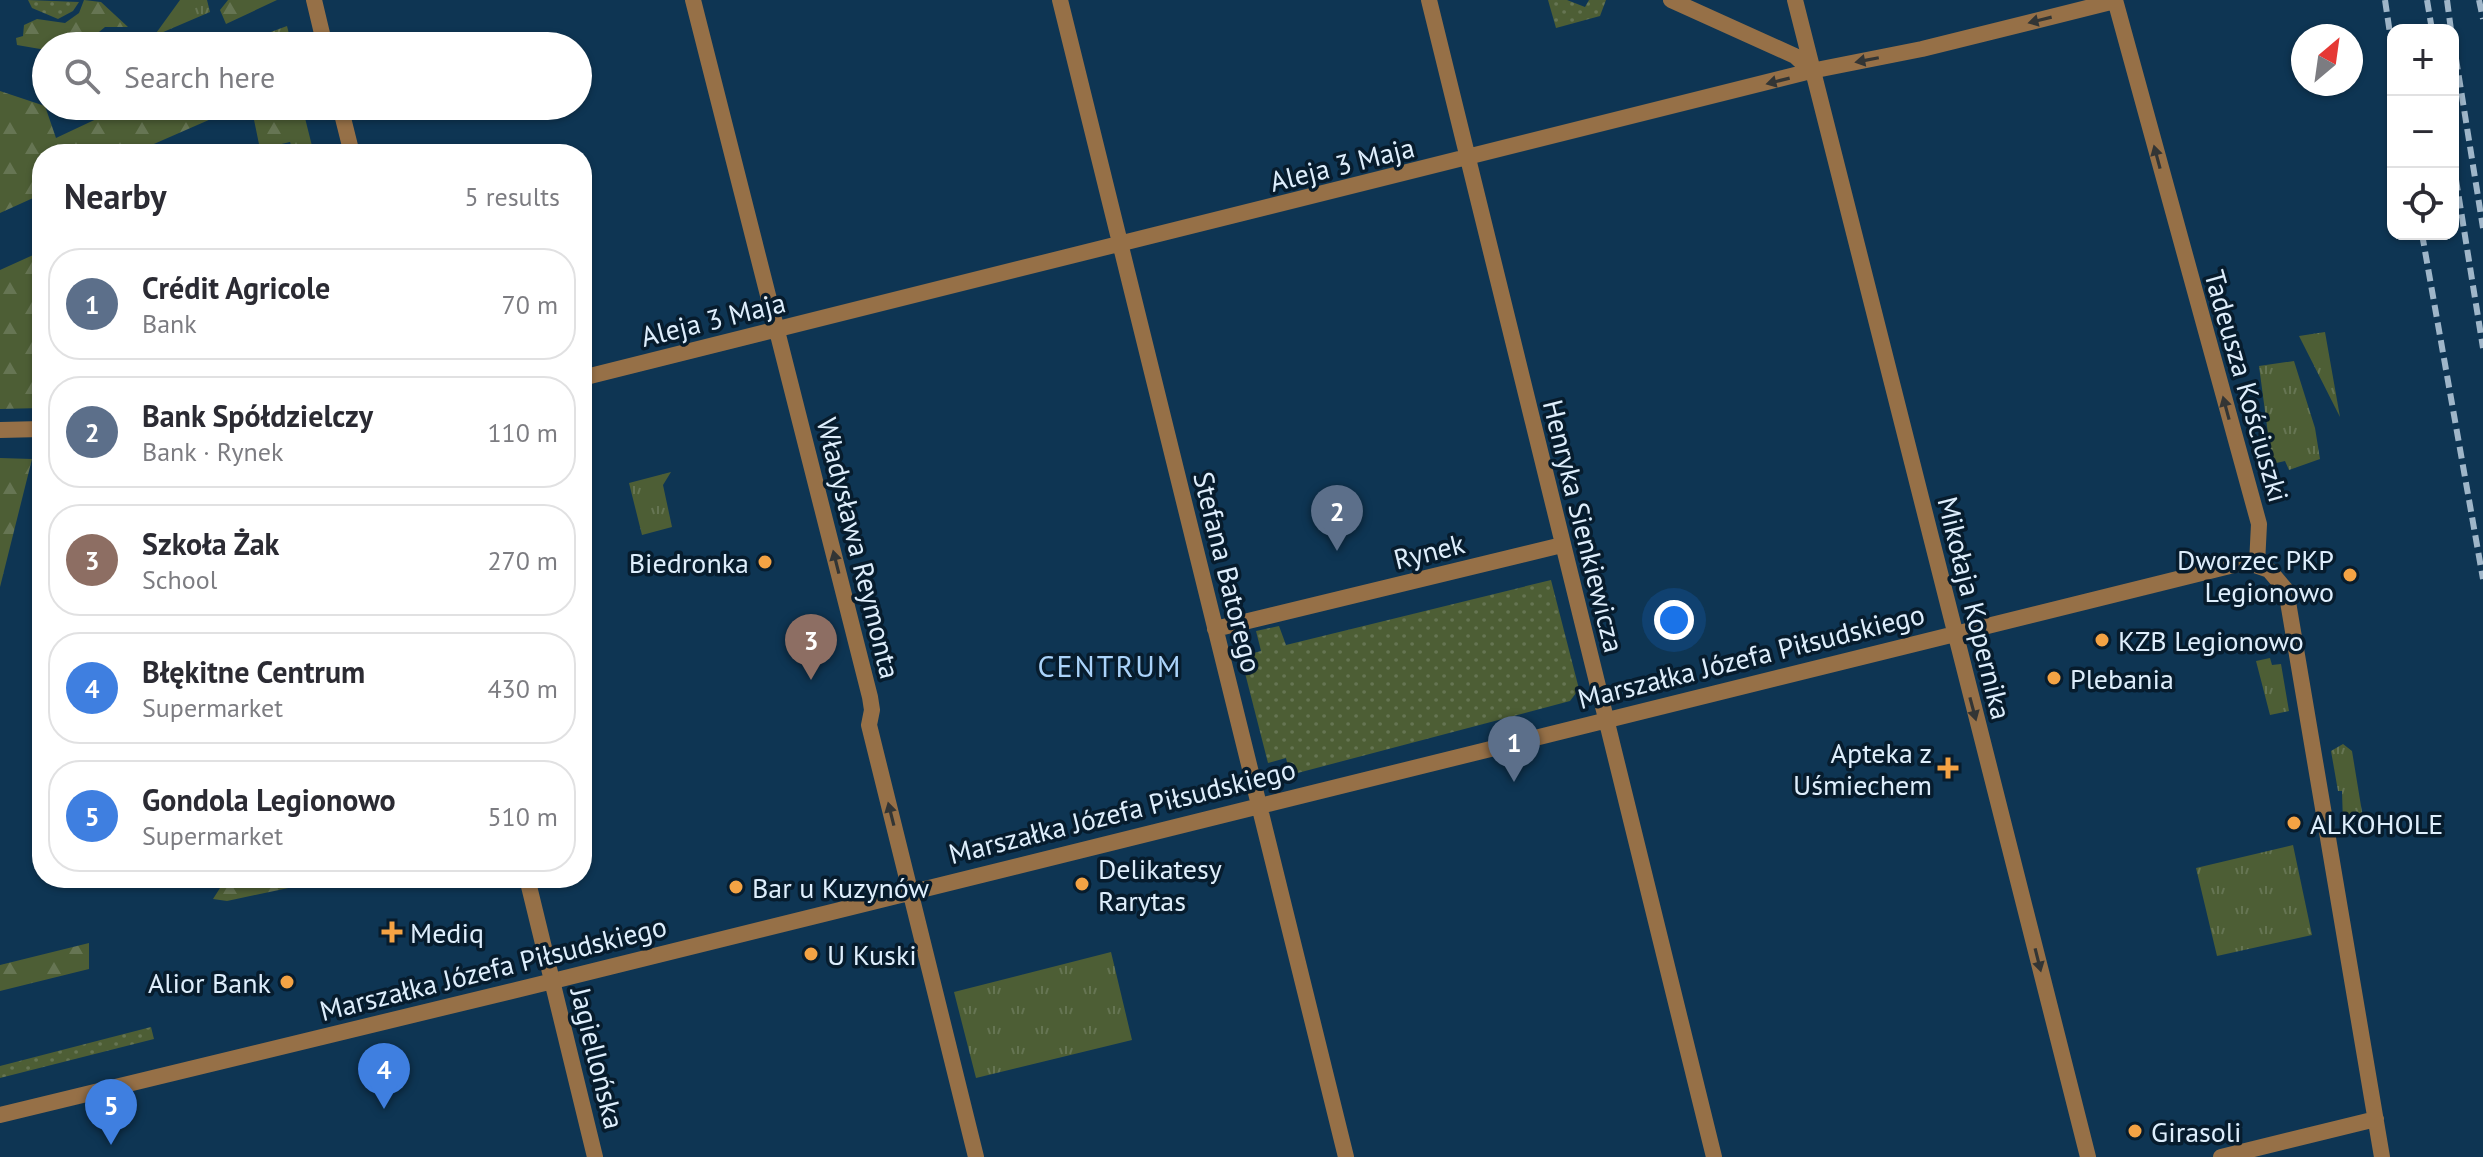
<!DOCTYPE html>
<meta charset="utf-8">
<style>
body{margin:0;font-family:"PT Sans",sans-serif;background:#f7f7f7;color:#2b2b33}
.controls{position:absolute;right:24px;top:24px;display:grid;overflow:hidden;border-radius:16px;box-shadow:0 2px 6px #0004}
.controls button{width:72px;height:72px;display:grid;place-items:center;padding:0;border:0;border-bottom:2px solid #e1e1e2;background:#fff;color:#2b2b33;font:40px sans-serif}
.compass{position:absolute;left:2291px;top:24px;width:72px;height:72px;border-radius:50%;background:#fff;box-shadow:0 2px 6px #0004;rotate:29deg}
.you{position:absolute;left:1674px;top:620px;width:28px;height:28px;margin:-20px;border:6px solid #fff;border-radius:50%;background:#1a73e8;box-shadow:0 0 0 12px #1a73e833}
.badge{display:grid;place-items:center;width:52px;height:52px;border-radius:50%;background:#b45309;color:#fff;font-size:26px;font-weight:700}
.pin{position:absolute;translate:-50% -66px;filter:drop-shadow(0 2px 4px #0008)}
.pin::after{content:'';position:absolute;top:42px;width:28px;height:24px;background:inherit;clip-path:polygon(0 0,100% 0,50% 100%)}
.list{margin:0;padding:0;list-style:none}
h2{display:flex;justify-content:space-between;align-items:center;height:104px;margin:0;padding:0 32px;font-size:34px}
h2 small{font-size:26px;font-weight:400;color:#7c7c81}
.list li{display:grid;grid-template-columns:52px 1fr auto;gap:24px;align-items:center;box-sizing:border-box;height:112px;margin:0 16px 16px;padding:0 16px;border:2px solid #e1e1e2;border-radius:32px}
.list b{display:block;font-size:30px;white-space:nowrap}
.list p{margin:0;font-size:26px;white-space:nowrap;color:#7c7c81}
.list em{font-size:26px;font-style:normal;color:#7c7c81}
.icon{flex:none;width:44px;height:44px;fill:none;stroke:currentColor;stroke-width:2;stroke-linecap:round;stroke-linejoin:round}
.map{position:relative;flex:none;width:2483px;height:1157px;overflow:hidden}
.search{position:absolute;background:#fff;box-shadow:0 2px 6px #0004;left:32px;top:32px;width:560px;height:88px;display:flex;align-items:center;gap:20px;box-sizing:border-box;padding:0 28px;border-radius:44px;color:#7c7c81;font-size:30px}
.panel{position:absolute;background:#fff;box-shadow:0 2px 6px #0004;left:32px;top:144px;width:560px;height:744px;border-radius:32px}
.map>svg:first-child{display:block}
</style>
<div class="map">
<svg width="2483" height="1157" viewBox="0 0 2483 1157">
<defs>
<pattern id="grass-tufts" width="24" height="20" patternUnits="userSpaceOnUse" patternTransform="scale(2)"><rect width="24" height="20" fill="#4d5e35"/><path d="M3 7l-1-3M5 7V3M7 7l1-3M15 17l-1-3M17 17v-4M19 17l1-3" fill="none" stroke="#667553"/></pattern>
<pattern id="forest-firs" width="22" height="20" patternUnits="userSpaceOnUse" patternTransform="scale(2)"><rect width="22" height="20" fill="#4d5e35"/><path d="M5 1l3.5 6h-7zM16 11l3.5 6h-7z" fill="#667553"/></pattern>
<pattern id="park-dots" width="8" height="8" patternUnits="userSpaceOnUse" patternTransform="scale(2)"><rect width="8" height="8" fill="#4d5e35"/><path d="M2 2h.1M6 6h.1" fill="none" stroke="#667553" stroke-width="1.8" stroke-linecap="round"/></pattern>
</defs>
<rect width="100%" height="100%" fill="#0e3553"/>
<path fill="url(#grass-tufts)" d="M180,0H207L210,12L154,36Z
M287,26L292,46H233Z
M2325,332L2340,417L2299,336Z
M2294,361L2315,428L2320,459L2289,470L2285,461L2272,464L2259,366Z
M671,472L663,485L672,527L642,535L629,483Z
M2270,658L2272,665L2281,664L2289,711L2270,715L2256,661Z
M2343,744L2352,751L2362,812L2350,829L2343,824L2342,791H2338L2331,751Z
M2293,845L2312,935L2217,956L2196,868Z
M1111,952L1132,1040L976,1078L954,992Z"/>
<path fill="url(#forest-firs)" d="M84,0L101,2L128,27H105L82,46H46V50L17,45L16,38L23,36L24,25L37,19L65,23L79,13Z
M228,0H277L226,24L220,10Z
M0,91L45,106L56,138L124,106H223L211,119L131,154H42V194L0,213Z
M255,106H302L314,154H294L290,142L260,149L252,110Z
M42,251V408L0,409V270Z
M0,458L32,459L0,587Z
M234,878H311L312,883L227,901L213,899L220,888Z
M89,943V969L0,991V965Z"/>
<path fill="url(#park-dots)" d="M28,0L79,2L73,11L58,19L32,8Z
M1548,0H1567L1585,7L1589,0H1606L1600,16L1556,28Z
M1551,580L1579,689L1570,701L1290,775L1286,758L1268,763L1245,673L1250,654L1261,651L1256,631L1279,626L1286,645Z
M151,1027L154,1039L0,1078V1066Z"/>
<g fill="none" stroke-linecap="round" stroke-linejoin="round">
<path stroke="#967047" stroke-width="16" d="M693,0L870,697L872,710L869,725L976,1157
M1060,0L1346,1157
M1429,0L1714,1157
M1671,0L1795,56L1811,71
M1795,0L2088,1157
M2115,0L2259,524L2257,564
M582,378L1811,71L1922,49L2115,1
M0,430L42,429
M1215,629L1562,545
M553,981L2246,562L2269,570L2286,590L2382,1157
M2221,1157L2376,1119"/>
<path stroke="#967047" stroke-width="16" d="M314,0L325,46
M340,106L352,154
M527,878L595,1157
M0,1115L553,981"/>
<path stroke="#9fb6c9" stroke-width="6" stroke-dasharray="12 6" stroke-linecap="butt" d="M2385,0L2393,54
M2427,0L2432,30
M2447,0L2451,30
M2479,0L2483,19
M2453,40L2483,228
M2453,161L2483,348
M2422,234L2483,579"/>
</g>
<defs><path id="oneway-solid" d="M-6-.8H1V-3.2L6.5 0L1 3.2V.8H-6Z" transform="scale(2)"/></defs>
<g fill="#323535">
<use href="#oneway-solid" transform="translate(2040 20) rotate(166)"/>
<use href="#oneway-solid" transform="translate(1867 60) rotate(169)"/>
<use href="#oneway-solid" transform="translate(1778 81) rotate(166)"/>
<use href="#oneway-solid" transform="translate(2157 157) rotate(-105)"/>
<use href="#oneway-solid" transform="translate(2226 408) rotate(-105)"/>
<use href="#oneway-solid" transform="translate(836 562) rotate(-104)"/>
<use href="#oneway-solid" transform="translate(1973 709) rotate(75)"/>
<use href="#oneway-solid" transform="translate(891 814) rotate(-104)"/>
<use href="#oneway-solid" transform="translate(2038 960) rotate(76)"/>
</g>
<g fill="#f4a344" stroke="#071c2d" stroke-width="3">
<circle cx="765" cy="562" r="8"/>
<circle cx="2350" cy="575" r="8"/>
<circle cx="2102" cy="640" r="8"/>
<circle cx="2054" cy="678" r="8"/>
<path d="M1944 756h8v8h8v8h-8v8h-8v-8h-8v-8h8z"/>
<circle cx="2294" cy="823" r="8"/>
<circle cx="1082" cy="884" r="8"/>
<circle cx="736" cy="887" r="8"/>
<path d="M388 920h8v8h8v8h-8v8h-8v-8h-8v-8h8z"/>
<circle cx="811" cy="954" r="8"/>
<circle cx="287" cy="982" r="8"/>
<circle cx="2135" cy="1131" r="8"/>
</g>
<g text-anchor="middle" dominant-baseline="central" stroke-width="7" stroke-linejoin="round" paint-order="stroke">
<g font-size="28" fill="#deeefc" stroke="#071c2d">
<text transform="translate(1342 164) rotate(-14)">Aleja 3 Maja</text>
<text transform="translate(713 319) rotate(-14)">Aleja 3 Maja</text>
<text transform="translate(2247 386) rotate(74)">Tadeusza Kościuszki</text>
<text transform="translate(1584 526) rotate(76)">Henryka Sienkiewicza</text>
<text transform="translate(859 548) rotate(76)">Władysława Reymonta</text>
<text transform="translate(1429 551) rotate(-14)">Rynek</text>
<text transform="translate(1228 572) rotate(76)">Stefana Batorego</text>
<text transform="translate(1975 608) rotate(76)">Mikołaja Kopernika</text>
<text transform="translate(1751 656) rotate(-14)">Marszałka Józefa Piłsudskiego</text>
<text transform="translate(1122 811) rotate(-14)">Marszałka Józefa Piłsudskiego</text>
<text transform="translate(493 968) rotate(-14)">Marszałka Józefa Piłsudskiego</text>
<text transform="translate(598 1058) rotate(76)">Jagiellońska</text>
</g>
<g font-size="28" fill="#deeefc" stroke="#071c2d" text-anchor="start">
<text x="2334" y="559" text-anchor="end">Dworzec PKP<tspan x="2334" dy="32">Legionowo</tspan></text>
<text x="749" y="562" text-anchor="end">Biedronka</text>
<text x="2118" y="640">KZB Legionowo</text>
<text x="2070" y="678">Plebania</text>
<text x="1932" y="752" text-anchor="end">Apteka z<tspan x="1932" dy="32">Uśmiechem</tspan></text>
<text x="2310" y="823">ALKOHOLE</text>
<text x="1098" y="868">Delikatesy<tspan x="1098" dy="32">Rarytas</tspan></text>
<text x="752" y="887">Bar u Kuzynów</text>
<text x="410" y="932">Mediq</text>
<text x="827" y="954">U Kuski</text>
<text x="271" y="982" text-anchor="end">Alior Bank</text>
<text x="2151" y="1131">Girasoli</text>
</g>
<g font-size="30" letter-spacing="2" fill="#aad3fa" stroke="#071c2d">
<text x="1110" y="665">CENTRUM</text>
</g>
</g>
</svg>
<div class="controls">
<button>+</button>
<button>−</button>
<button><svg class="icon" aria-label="locate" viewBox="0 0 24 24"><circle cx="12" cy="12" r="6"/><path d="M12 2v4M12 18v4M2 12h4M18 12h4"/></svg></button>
</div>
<svg class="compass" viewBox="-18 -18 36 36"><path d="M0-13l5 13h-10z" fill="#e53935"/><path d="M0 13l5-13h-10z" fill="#7c7c81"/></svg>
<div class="you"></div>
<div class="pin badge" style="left:1514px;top:782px;background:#5c6f8a">1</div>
<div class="pin badge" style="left:1337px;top:551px;background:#5c6f8a">2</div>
<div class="pin badge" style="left:811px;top:680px;background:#8d6e63">3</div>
<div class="pin badge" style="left:384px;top:1109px;background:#3f7fe0">4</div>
<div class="pin badge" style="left:111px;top:1145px;background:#3f7fe0">5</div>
<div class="search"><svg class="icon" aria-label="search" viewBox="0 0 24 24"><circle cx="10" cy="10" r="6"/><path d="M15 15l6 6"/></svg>Search here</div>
<section class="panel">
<h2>Nearby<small>5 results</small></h2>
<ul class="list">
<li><span class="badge" style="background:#5c6f8a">1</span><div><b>Crédit Agricole</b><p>Bank</p></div><em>70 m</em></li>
<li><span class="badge" style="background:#5c6f8a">2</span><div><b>Bank Spółdzielczy</b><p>Bank · Rynek</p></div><em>110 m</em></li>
<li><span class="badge" style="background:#8d6e63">3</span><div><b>Szkoła Żak</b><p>School</p></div><em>270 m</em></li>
<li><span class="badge" style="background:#3f7fe0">4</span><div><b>Błękitne Centrum</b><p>Supermarket</p></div><em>430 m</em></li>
<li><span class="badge" style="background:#3f7fe0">5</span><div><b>Gondola Legionowo</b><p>Supermarket</p></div><em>510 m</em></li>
</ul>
</section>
</div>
